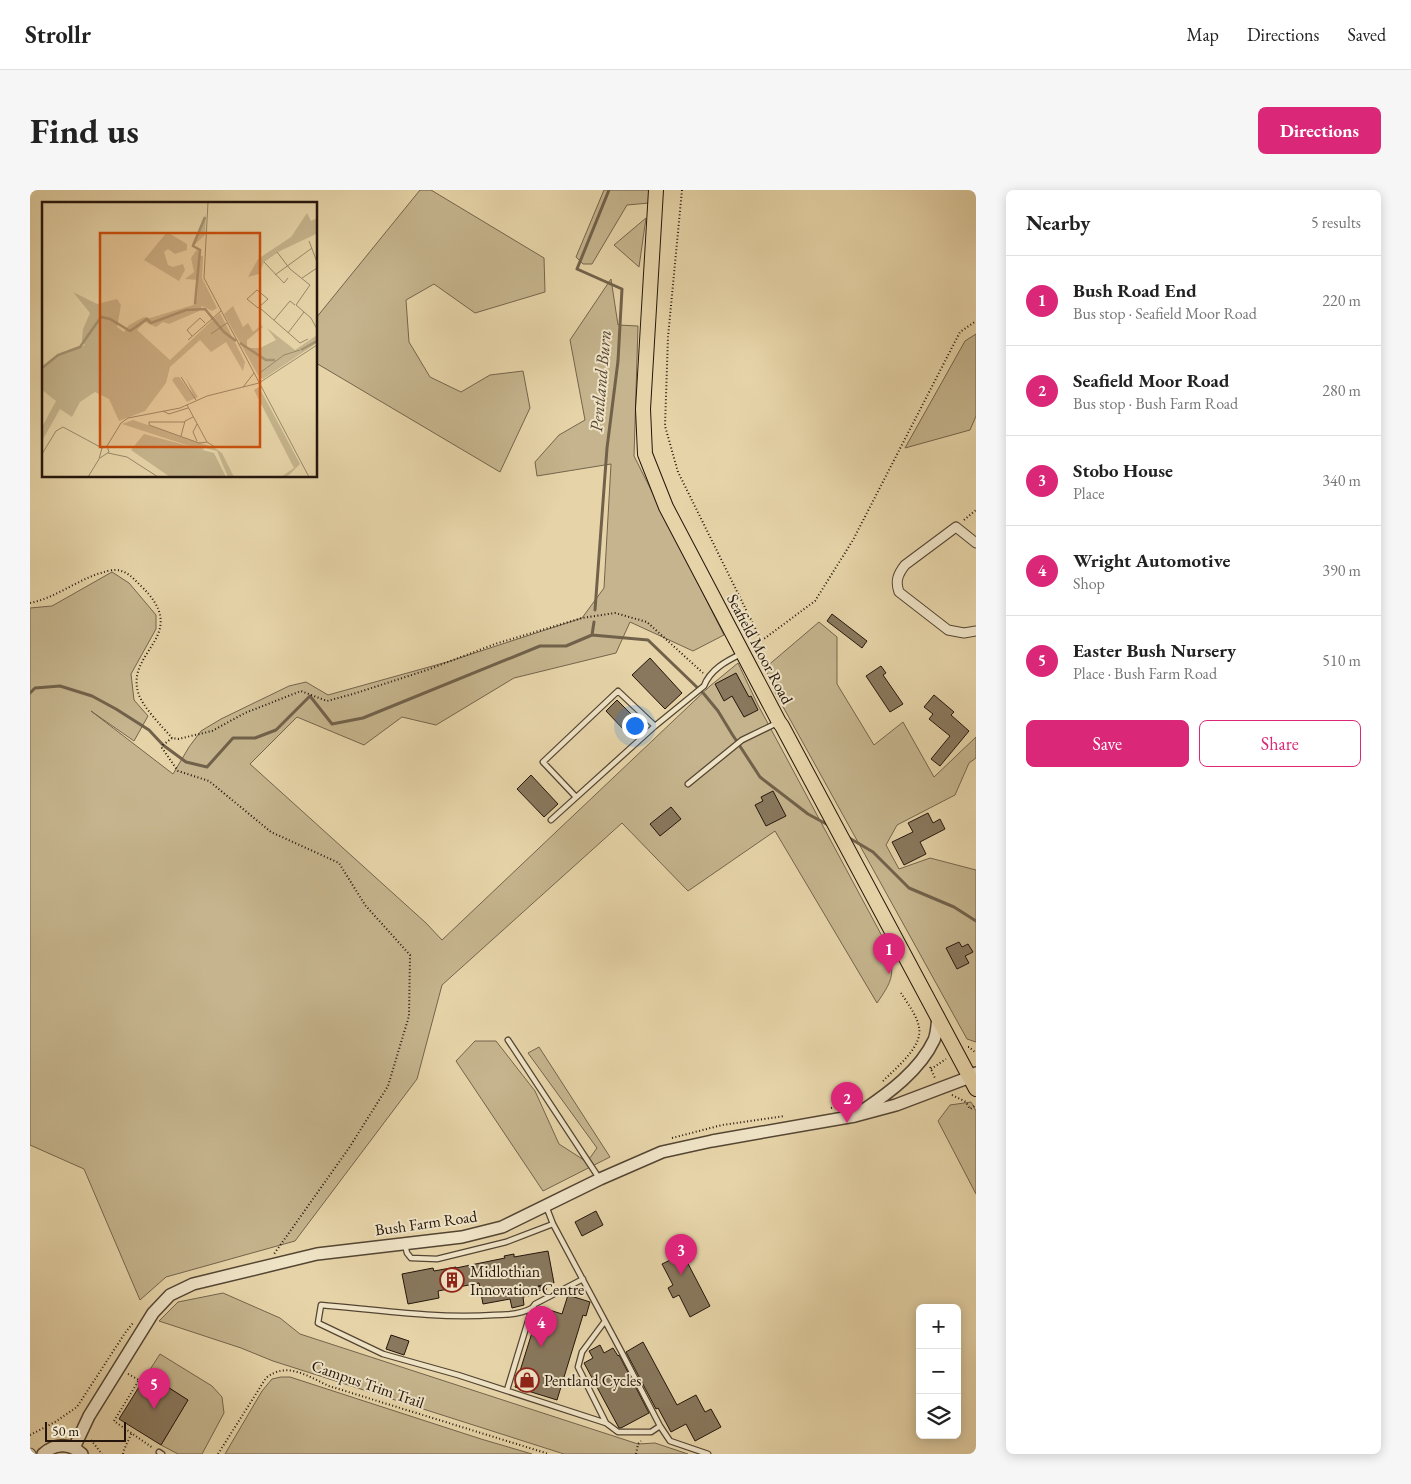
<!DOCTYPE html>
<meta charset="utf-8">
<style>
body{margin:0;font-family:"EB Garamond",serif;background:#f6f6f6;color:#222}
.controls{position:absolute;right:15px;bottom:15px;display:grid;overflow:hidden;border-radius:8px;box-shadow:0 2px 12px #0003}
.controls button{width:45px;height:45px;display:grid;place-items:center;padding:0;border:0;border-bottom:1px solid #e0e0e0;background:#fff;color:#222;font:25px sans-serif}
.scale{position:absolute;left:15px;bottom:12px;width:81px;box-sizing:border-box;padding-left:5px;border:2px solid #24150c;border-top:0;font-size:14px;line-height:18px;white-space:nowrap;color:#24150c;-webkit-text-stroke:4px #efe3c6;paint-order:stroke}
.you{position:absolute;left:604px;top:535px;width:18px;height:18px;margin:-12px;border:4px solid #fff;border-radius:50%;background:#1a73e8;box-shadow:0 0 0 8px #1a73e833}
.badge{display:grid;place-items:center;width:32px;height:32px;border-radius:50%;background:#db2777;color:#fff;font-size:16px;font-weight:700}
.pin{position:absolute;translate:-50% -41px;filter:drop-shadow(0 1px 2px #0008)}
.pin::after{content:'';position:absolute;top:26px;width:18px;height:15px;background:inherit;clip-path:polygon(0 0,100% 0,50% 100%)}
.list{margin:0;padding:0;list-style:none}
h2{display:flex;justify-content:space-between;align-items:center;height:65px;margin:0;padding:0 20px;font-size:21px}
h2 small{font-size:16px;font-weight:400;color:#767676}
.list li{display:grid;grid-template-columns:32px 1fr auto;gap:15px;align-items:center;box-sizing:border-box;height:90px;padding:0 20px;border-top:1px solid #e0e0e0}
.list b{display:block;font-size:19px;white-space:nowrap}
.list p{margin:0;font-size:16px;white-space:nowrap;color:#767676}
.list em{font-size:16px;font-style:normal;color:#767676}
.actions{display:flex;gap:10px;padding:15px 20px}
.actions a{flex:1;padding:11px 0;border:1px solid #db2777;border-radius:8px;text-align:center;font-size:18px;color:#db2777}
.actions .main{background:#db2777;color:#fff}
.icon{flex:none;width:28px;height:28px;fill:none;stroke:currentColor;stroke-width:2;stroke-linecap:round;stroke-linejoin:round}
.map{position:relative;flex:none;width:946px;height:1264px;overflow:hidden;border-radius:8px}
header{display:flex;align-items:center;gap:30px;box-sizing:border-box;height:70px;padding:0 25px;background:#fff;border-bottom:1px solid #e0e0e0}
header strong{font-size:24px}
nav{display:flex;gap:28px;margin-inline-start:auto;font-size:18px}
.intro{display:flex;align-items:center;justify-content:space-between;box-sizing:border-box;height:120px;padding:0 30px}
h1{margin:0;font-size:35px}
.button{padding:12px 22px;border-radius:8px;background:#db2777;color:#fff;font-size:18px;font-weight:700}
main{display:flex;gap:30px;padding:0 30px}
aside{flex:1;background:#fff;border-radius:8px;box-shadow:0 2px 12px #0003}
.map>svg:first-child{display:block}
</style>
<header>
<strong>Strollr</strong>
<nav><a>Map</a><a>Directions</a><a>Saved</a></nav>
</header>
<div class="intro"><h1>Find us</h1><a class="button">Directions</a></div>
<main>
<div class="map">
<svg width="946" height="1264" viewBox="0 0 946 1264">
<rect width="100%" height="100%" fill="#e6d4a8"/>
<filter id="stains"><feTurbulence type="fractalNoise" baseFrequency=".004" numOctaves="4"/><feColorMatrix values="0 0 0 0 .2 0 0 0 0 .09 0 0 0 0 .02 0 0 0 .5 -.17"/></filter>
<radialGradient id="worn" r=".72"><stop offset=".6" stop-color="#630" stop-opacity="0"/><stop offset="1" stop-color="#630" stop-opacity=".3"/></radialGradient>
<path fill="#c5b48d" stroke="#74644c" d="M390,0H401L514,68L515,102L445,123L404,94L376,110L379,152L400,187L431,202L460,185L493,181L500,218L470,282L286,173V128Z
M574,0H619V13L597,15L562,74H553L546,67Z
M616,28L609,77L584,55Z
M581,89L588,135L608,136L604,266L694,445L663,461L600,432L586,463L484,488L406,535L372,527L334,555L267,527L220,574L396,733L412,750L680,496L708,473L728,515L860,761C864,787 862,791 847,813L745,641L658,701L592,633L412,795L387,889L265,1051L136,1087L110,1110L54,979L0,955V418L22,416L82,382L99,393L126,425V439L101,484L104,510L118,526L104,551L61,521L143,584L159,557L171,541L191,529L259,496L276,492L298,505L417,472L552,428L574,398L581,274L507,286L505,272L529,245L555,230L540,150Z
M946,144V226L940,240L875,258L935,151Z
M789,432L807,447V494L844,555L873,532L904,587L946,547V568L939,573L925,605L867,635L856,655L869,679L900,668L946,680V852L937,849L746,504L735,478Z
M445,851H466L505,901L529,954L557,972L567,958L498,863L509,857L580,967L513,1001L426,871Z
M941,912L946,921V1004L908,931L920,915Z
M193,1103L250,1128L270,1144L608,1254L625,1253L658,1264H534L243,1171L211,1158L129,1131L148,1112Z
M130,1164L182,1196L192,1207L194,1223L172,1264H148L131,1255L158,1210L136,1196L131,1204L112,1192Z
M251,1187H260L451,1249L502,1264H195L232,1201L242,1189Z"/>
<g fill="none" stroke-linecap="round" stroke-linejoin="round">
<path stroke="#71614a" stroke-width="3" d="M565,420L577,258L588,171L592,99L547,79L579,0
M562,445L564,432
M0,503L5,498L30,496L62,506L86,519L119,540L133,555L156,572L177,577L203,548H225L246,540L280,506L302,534L333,528L510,456H536L562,445L618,450L674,504L688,521L702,544L730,587L778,624L800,636
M816,646L843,662L879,698L924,717L946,731"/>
</g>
<path fill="#89785d" stroke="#24150c" d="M802,424L837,451L832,458L797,431Z
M620,468L652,503L635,519L602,485Z
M851,476L856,483L853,485L873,514L860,522L836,486Z
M706,483L719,507L721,506L728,520L714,527L702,506L694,511L685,494Z
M904,505L924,522L921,525L939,541L910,576L901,569L920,546L899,529L903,524L894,517Z
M587,510L609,532L597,543L576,521Z
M501,585L528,614L514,627L487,599Z
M743,601L756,626L736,636L725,615L733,611L731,607Z
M641,617L651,629L630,646L620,634Z
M898,623L903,633L910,629L915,639L890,652L896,664L874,675L862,652L883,642L878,633Z
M929,752L932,757L938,754L943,762L935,766L939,773L927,779L916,758Z
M566,1021L573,1035L552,1046L545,1032Z
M518,1061L524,1093L508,1096L517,1099L503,1102L504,1105L493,1107L494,1115L482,1118L480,1109L453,1114L449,1093L408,1101L409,1108L378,1114L372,1084L403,1078L404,1081L426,1077V1078L475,1068L474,1066L484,1064V1067Z
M653,1064L680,1116L660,1127L649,1105L643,1108L638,1098L643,1095L632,1074Z
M538,1105L560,1112L556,1126L553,1125L527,1210L485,1197L510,1117L532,1124Z
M361,1145L379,1151L374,1165L356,1159Z
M613,1152L647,1215L666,1205L675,1222L681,1219L691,1237L665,1251L656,1234L641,1242L628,1218L626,1219L596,1162Z
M570,1155L574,1163L583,1158L588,1166L589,1165L619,1223L591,1238H589L554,1173L563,1168L559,1161Z
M112,1192L131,1204L136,1196L158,1210L131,1255L89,1229Z"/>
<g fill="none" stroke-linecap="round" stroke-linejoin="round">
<g stroke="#544533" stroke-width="7">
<path id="service" d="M658,594L712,550L747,533
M546,607L513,572L588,501L625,536
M521,630L625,536L674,496C680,480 696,471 711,464
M478,850L569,988
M516,1016L523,1034L590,1159L630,1236L640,1251L678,1264
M375,1055L377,1063L381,1068L407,1069L476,1052L523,1034
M502,1118C492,1124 476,1125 464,1125C407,1129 348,1120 291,1115L288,1133L353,1164L428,1185L576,1233L588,1242H621L630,1236
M575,1131L552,1162L548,1177L576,1233
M477,1200L502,1118L505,1114L553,1089
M129,1262L132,1264"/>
</g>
<g stroke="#544533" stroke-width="11">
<path id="minor" d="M946,353L926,337L875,375C868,384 865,391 869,402L918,440L934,443L946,441
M0,1263L1,1264"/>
</g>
<g stroke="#544533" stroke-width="14">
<path id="tertiary" d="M832,921C859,903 890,880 904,850C907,843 907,834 908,826
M44,1258L59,1226L123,1123L140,1105L163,1094L287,1064L432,1047L472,1037L570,989L632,962L682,951L825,926L866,915L940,887L946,883
M13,1264C25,1253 40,1253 52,1264"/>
</g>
<g stroke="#24150c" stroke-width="16">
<path id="primary" d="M626,0L613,219L615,264L636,317L749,532L752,536L946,899"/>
</g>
<path stroke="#24150c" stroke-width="2" stroke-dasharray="1 2.5" stroke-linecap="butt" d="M652,0L638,147L635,236L648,282L732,452
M934,330L946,320
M0,413C26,408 48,389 74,382C77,381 82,380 85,380C96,380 103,388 110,395C163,445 96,460 108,502C112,517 132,536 142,548L148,549L182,541L215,523L271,501L297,511L323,504L397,480L465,454L552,428L585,423L617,432L673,483
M723,457L785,411L823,350L930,142L946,131
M142,548L133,555L132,558L148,581L179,591L241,642L309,673L335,715L380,765L379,826L358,896L319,958L244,1064
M938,857H939L946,863
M900,877L905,888
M901,879L916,869
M853,891C864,880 887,861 889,845C892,832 878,814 871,803
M922,905L936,912L940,919L946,915
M801,918L825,911
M642,948L692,935L755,926
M98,1184L109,1190L84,1231L123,1258
M0,1245L25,1232L47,1217L95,1143L103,1133
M61,1250L72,1264
M93,1264L94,1260L102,1242
M188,1264L236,1188C257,1171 277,1186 299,1196L519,1264
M606,1264L608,1254L611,1251"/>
<use href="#service" stroke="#efe3c6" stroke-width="4.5"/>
<use href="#minor" stroke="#efe3c6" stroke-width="9"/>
<use href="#tertiary" stroke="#efe3c6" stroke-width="11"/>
<use href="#primary" stroke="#e6d4a8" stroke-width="14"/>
</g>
<defs>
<g id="building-ring" transform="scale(1.25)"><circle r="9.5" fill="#efe3c6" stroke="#8f2418" stroke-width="1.5"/><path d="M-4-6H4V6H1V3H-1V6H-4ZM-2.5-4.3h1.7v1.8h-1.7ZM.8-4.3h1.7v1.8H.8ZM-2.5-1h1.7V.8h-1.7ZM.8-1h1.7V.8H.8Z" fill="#8f2418"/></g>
<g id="shop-ring" transform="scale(1.25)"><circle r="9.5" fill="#efe3c6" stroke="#8f2418" stroke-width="1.5"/><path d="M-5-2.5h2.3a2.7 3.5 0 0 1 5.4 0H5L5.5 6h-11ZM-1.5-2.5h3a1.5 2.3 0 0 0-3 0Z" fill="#8f2418"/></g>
</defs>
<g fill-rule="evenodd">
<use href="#building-ring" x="422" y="1090"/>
<use href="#shop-ring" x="497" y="1190"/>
</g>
<g text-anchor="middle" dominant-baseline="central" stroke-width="4" stroke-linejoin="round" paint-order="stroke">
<g font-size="16" fill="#24150c" stroke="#efe3c6">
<text transform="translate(730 459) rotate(62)">Seafield Moor Road</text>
<text transform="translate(396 1033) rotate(-8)">Bush Farm Road</text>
<text transform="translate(338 1194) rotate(19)">Campus Trim Trail</text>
</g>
<g font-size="16" fill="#24150c" stroke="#efe3c6" text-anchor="start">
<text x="440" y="1081">Midlothian<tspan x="440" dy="18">Innovation Centre</tspan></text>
<text x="514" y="1190">Pentland Cycles</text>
</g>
<g font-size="18" font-style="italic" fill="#574735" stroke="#efe3c6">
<text transform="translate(570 191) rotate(-85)">Pentland Burn</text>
</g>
</g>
<g transform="translate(12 12)">
<rect width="275" height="275" fill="#e6d4a8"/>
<path d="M265,11L269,19L275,16V35L274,32L238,49L222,60L217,72L206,75L216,57L249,35ZM164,13L163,33L151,44L150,42ZM125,30L145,42V48L133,52L126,47L122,50L126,63L131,65L141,62L143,68L137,79L102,58ZM156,46L157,54H161L160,76L175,106L170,109L160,104L157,109L127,122L121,120L114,125L103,120L95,128L128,158L178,111L203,160L201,169L184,140L169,150L158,138L128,165L124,181L103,209L77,219L67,197L53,190L38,200L30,215L18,207L0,239V225L14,199L0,188V166L16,154L43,143L40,139L41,127L48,111L31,90L55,102L75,97L79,103L75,125L82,130L87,123L102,115L108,116L151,103L155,98L156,78L143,77L152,70L149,56ZM191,104L201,125L206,121L211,130L219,123L221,125L205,138V146H218L234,138L225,126L253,148L275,133V141L221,177L217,175L182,112ZM133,175H137L152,195L144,176L156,195L145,200L130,178ZM217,185L258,262L245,275H239L252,266L212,188ZM91,218L173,246L180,251L192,275H186L175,249L163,246L160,248L80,222ZM102,232L172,251L184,275H128L89,248Z" fill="#c5b48d"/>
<path fill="none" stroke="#a49373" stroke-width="2.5" d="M153,102L158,48L151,44L163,15M198,141L224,158H233M259,148L275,139M0,166L16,153L38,145L59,115L68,117L88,129L105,117L109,121L144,108L163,107L182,130L194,139"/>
<path fill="none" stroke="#98886a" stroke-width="1" d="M166,0L162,76L267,275M267,39L275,60M235,50L248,67L268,83L254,103L269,116L275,127M222,60L242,81L246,76M233,73L270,46M260,76L275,66M215,88L226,97L216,106L205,97ZM218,106L258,141L266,137M232,118L248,99L253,103M246,131L262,110M169,132L185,121M150,134L145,128L158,116L163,121M146,138L179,109M219,170L242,153L258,148M139,175L154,198M201,185L212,171M145,203L165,240L173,245M121,209L127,212L146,206M143,220H107V223L157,241L165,240M139,234L143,219L151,215M155,239L151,230L155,222M65,244L79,221L86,216L138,206L165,194L217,181L275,143M66,251L85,255L116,275M0,252L14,229L21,225L60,246M58,256L67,250L65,244M46,275L57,257L60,246L65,244"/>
<path fill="#cb4f0c" fill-opacity="0.15" stroke="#cb4f0c" stroke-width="2.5" d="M58,31H218V245H58Z"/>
<rect width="275" height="275" fill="none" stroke="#24150c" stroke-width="2.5"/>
</g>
<rect width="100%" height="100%" filter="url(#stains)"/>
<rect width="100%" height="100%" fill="url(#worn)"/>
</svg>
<div class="controls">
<button>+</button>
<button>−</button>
<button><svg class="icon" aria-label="layers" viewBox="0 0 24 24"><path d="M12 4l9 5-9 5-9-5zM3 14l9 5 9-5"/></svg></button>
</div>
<div class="scale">50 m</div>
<div class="you"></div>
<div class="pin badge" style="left:859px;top:784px">1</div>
<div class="pin badge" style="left:817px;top:933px">2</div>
<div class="pin badge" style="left:651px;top:1085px">3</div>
<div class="pin badge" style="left:511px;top:1157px">4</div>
<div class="pin badge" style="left:124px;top:1219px">5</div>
</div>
<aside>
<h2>Nearby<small>5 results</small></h2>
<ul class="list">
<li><span class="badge">1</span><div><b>Bush Road End</b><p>Bus stop · Seafield Moor Road</p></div><em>220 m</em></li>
<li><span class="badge">2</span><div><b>Seafield Moor Road</b><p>Bus stop · Bush Farm Road</p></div><em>280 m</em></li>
<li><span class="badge">3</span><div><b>Stobo House</b><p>Place</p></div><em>340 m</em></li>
<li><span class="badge">4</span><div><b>Wright Automotive</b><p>Shop</p></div><em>390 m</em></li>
<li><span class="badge">5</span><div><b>Easter Bush Nursery</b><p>Place · Bush Farm Road</p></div><em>510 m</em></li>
</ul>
<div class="actions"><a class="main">Save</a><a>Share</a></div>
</aside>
</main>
